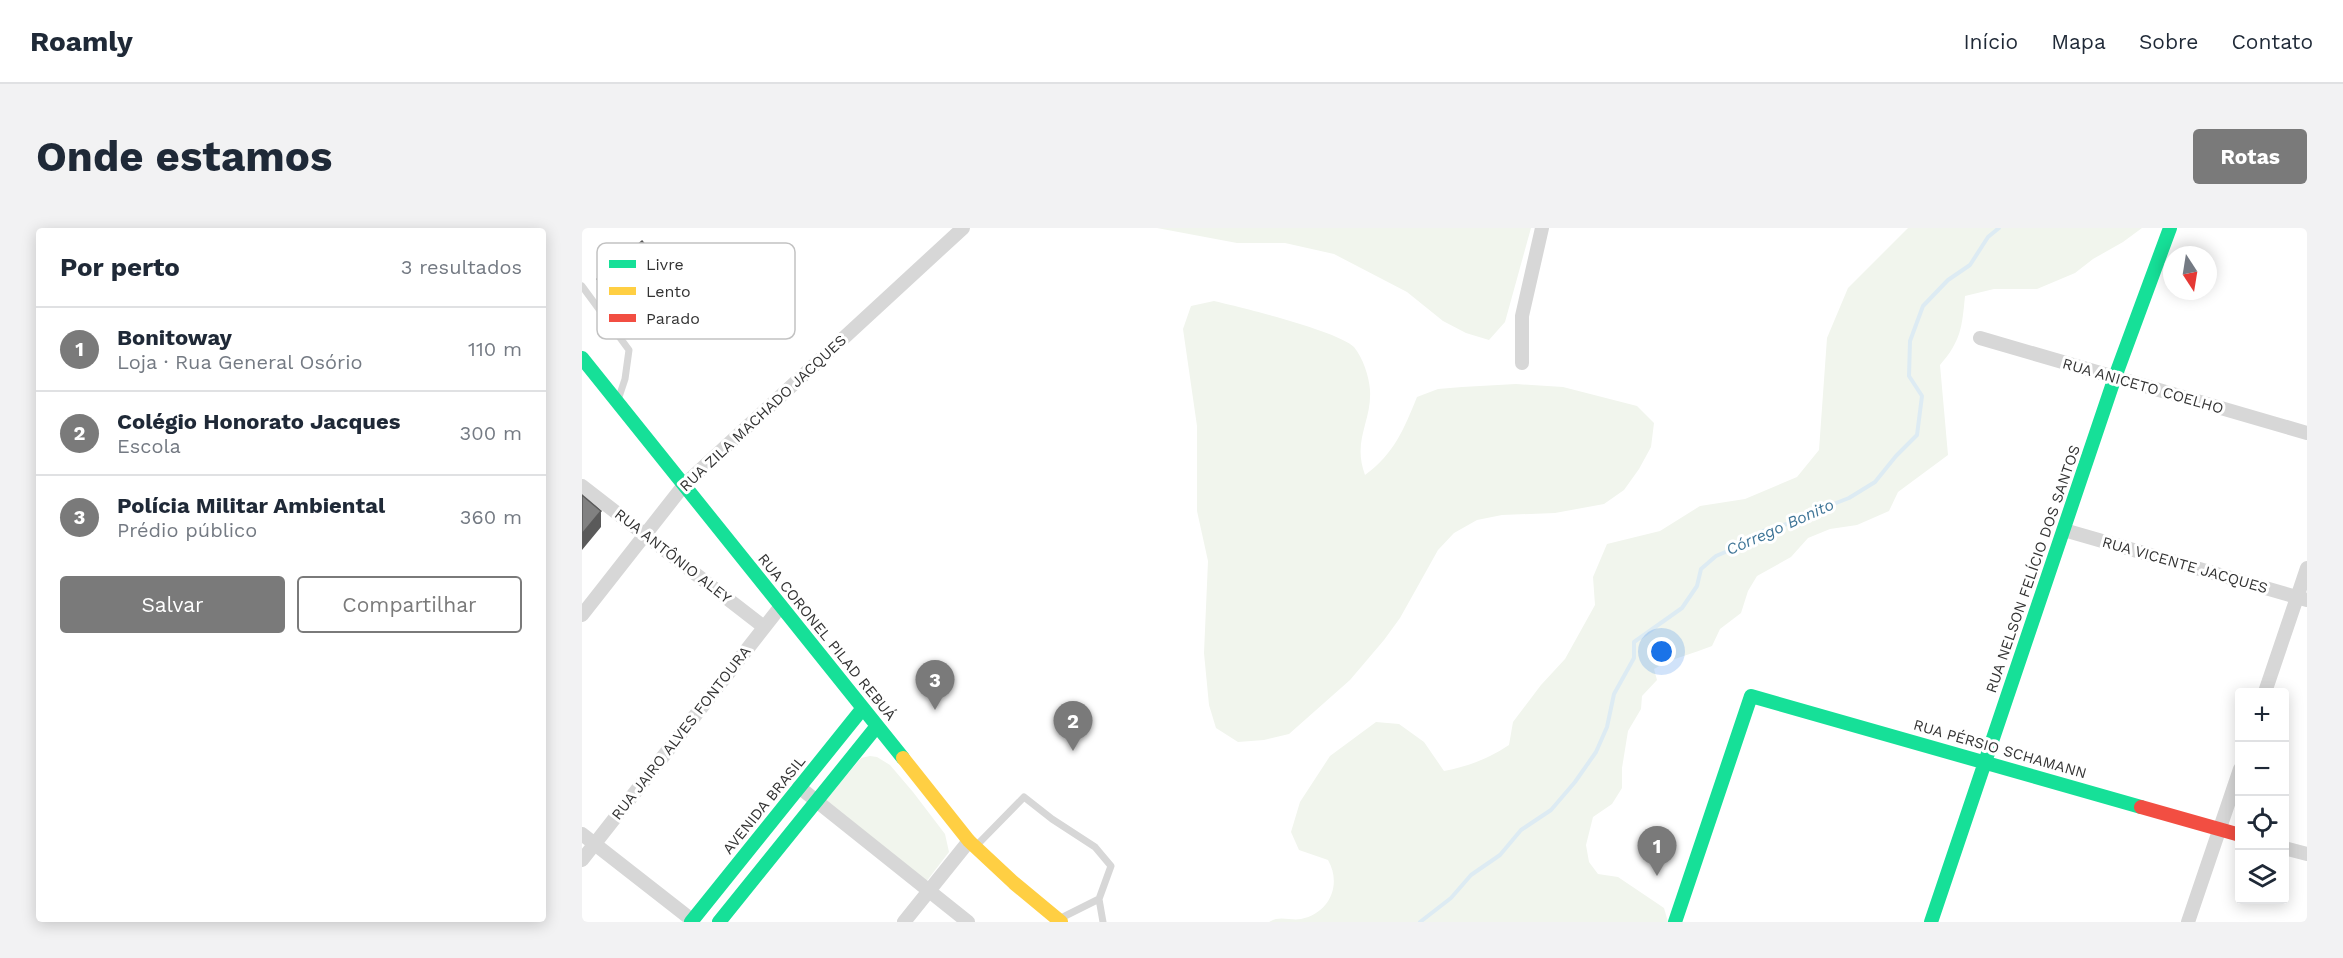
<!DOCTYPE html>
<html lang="pt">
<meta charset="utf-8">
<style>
body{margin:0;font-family:"Work Sans",sans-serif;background:#f2f2f3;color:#1f2937}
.controls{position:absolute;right:18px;bottom:18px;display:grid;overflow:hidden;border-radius:6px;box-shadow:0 3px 15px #0003}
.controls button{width:54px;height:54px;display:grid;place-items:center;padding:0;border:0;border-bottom:2px solid #e0e1e3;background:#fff;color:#1f2937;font:30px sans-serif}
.compass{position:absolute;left:1581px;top:18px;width:54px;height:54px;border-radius:50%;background:#fff;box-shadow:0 3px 15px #0003;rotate:168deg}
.you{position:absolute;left:1080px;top:424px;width:21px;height:21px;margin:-15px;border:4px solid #fff;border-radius:50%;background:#1a73e8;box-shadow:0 0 0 9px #1a73e833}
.badge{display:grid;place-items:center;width:39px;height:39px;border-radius:50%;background:#7a7a7a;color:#fff;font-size:20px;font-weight:700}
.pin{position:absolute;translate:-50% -50px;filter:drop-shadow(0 2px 3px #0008)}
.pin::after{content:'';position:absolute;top:32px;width:21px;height:18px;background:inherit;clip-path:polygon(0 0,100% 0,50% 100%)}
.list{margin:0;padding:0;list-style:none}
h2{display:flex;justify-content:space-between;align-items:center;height:78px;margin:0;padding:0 24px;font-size:26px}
h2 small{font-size:20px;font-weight:400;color:#747a83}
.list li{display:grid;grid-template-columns:39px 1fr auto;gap:18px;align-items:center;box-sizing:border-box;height:84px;padding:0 24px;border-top:2px solid #e0e1e3}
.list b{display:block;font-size:22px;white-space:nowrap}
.list p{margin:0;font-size:20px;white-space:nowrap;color:#747a83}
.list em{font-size:20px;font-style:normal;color:#747a83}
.actions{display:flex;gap:12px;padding:18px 24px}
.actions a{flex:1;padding:14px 0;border:2px solid #7a7a7a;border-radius:6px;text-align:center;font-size:21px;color:#7a7a7a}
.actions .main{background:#7a7a7a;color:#fff}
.icon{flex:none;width:33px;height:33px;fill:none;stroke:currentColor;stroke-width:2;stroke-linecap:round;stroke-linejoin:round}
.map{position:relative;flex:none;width:1725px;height:694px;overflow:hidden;border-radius:6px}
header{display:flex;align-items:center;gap:36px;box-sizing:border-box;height:84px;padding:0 30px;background:#fff;border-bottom:2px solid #e0e1e3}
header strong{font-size:28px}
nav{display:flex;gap:33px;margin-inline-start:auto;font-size:21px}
.intro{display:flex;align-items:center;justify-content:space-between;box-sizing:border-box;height:144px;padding:0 36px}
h1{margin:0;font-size:42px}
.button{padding:15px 27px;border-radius:6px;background:#7a7a7a;color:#fff;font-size:21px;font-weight:700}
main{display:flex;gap:36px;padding:0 36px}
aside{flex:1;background:#fff;border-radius:6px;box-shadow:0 3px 15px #0003}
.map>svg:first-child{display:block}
</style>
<header>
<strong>Roamly</strong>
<nav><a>Início</a><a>Mapa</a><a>Sobre</a><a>Contato</a></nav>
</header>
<div class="intro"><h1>Onde estamos</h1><a class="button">Rotas</a></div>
<main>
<aside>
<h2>Por perto<small>3 resultados</small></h2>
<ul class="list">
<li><span class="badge">1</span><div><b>Bonitoway</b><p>Loja · Rua General Osório</p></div><em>110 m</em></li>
<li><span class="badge">2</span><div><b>Colégio Honorato Jacques</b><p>Escola</p></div><em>300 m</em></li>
<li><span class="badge">3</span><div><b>Polícia Militar Ambiental</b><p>Prédio público</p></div><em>360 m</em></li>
</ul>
<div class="actions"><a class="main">Salvar</a><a>Compartilhar</a></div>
</aside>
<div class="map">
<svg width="1725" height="694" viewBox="0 0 1725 694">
<rect width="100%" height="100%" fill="#fff"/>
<path fill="#f1f5ed" d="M575,0H949L923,94L907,112L884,105L861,93L825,64L752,26L703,15H655Z
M1326,0H1560L1541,14L1511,31L1493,45L1455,61H1412L1383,68C1380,99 1379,113 1358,137L1366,227L1316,264L1307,283L1275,297L1248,301L1226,310L1209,329L1175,348L1166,363L1159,385L1138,401L1130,418C1110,426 1090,430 1072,441L1075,452L1060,468L1059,481L1046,503L1040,540V560L1030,576L1011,589L1004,617L1007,634L1016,646L1036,649L1082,680L1086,694H687C698,687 708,693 719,691C748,685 760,656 746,632L717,622L709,604L718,574L748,528L794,494L817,496L842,514L862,543C887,538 906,531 927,517L931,494L959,457L983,431L1013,377L1011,349L1025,316L1078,303L1118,278L1163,271L1215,249L1237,222L1245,110L1266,60Z
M632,73C658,79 756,103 772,119C781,130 787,148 788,162C790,194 770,212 783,247C812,226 822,201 835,169L856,161L880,159L934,156L981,159L1055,178L1072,195L1069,219L1057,241L1042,262L1022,276L973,285L920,287L895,292L872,305L856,322L818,390L802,412L768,452L707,506L682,512L656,514L634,500L627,477L622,425L626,333L615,283V198L601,101L609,78Z
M288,528L295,529L308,537L331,564L363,606L367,624L344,654L243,573L279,530Z"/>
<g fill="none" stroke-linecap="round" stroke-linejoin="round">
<path stroke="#ddebf3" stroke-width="4" d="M838,694L869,670L889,647L918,627L939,602L969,582L993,554L1014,524L1025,499L1032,466L1052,430V414L1100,380L1115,358L1119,341L1134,328L1162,316L1181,303L1215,293L1241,280L1267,270L1293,254L1314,228L1335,207L1340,168L1327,148L1328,113L1341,78L1366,52L1388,37L1406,9L1417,0"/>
<path stroke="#d7d7d7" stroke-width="7" d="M0,58L47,122L43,151L37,169
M395,617L442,569L470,591L513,619L529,638L517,671L521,694
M479,690L517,671"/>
<path stroke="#d7d7d7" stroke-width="14" d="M1398,110L1725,205
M940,135V88L960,0
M0,258L182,399
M1482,302L1725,372
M0,387L102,257L381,0
M1683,464L1725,340
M217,559L386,694
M0,606L110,692
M1702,620L1725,626
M0,632L199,378
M322,694L387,613
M1606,694L1658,541"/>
<path stroke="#16e098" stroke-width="14" d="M0,130L321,530
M109,694L281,480
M137,694L295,498
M1093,694L1169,468L1559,579
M1349,694L1533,149L1588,0"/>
<path stroke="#ffcf43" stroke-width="14" d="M321,530L387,613L432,655L479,694"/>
<path stroke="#f24e42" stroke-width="14" d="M1559,579L1658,607"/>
</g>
<path fill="#6f6f6f" d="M77,38L32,76L15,56V51Z"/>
<path fill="#5a5a5a" d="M77,34V38L32,76V72Z
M19,283V299L0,322V306Z"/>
<path fill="#818181" stroke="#5a5a5a" stroke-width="1.5" d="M60,13L77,34L32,72L15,51Z
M0,267L19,283L0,306Z"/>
<g text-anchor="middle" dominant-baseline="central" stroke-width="6" stroke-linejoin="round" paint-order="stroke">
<g font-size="15" fill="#333" stroke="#fff">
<text transform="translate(1561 158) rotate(16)">RUA ANICETO COELHO</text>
<text transform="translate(181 185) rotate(-43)">RUA ZILA MACHADO JACQUES</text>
<text transform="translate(91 328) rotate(38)">RUA ANTÔNIO ALEY</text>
<text transform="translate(1603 337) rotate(16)">RUA VICENTE JACQUES</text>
<text transform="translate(1451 341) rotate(-71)">RUA NELSON FELÍCIO DOS SANTOS</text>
<text transform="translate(245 409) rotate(51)">RUA CORONEL PILAD REBUÁ</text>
<text transform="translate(99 505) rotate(-52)">RUA JAIRO ALVES FONTOURA</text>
<text transform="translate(1418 521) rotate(16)">RUA PÉRSIO SCHAMANN</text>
<text transform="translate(182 577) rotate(-51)">AVENIDA BRASIL</text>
</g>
<g font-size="16" font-style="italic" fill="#3f7597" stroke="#fff">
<text transform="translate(1198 299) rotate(-24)">Córrego Bonito</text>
</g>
</g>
<rect x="15" y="15" width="198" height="96" rx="9" fill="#fff" stroke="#c2c2c2" stroke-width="1.5"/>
<rect x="27" y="32" width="27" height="8" fill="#16e098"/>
<rect x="27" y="59" width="27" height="8" fill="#ffcf43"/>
<rect x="27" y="86" width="27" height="8" fill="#f24e42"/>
<g font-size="16" fill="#333">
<text x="64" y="42">Livre</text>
<text x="64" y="69">Lento</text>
<text x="64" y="96">Parado</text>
</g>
</svg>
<div class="controls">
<button>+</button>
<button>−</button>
<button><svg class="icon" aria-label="locate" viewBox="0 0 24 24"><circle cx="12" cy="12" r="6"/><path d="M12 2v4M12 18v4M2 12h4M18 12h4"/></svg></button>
<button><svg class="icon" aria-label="layers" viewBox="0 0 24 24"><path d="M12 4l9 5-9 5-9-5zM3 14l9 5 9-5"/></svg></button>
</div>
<svg class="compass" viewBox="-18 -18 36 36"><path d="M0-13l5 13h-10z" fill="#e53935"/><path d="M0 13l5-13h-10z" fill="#747a83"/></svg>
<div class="you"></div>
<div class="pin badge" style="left:1075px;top:648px">1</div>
<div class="pin badge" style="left:491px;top:523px">2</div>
<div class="pin badge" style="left:353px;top:482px">3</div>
</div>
</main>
